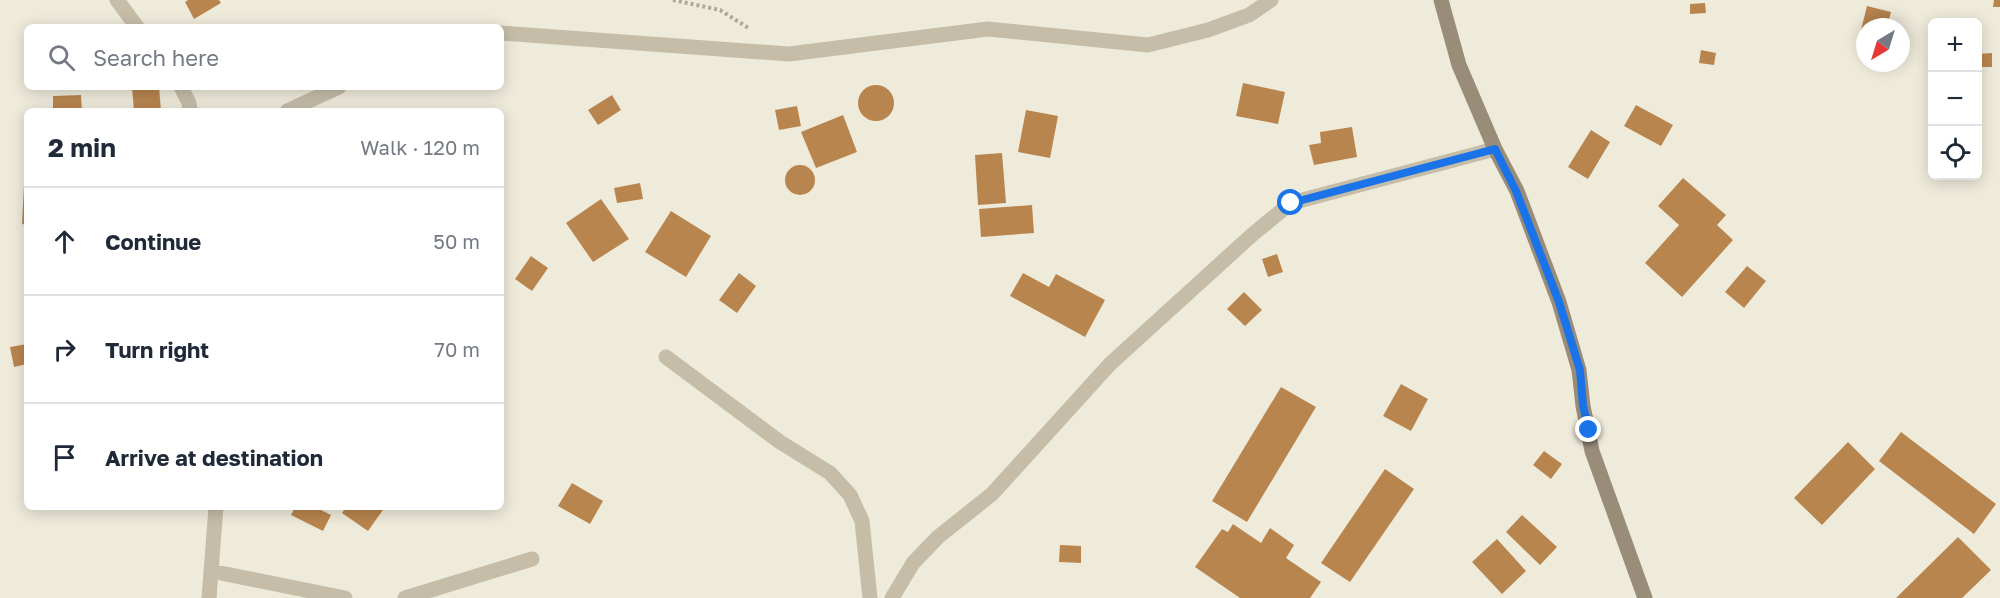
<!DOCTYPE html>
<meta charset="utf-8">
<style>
body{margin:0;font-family:"Golos Text",sans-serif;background:#f6f6f7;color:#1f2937}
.controls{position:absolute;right:18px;top:18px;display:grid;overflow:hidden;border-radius:9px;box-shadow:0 3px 15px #0003}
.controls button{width:54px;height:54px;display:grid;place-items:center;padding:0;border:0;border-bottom:2px solid #e0e1e3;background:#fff;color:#1f2937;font:30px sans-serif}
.compass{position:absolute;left:1856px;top:18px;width:54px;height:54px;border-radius:50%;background:#fff;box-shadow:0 3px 15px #0003;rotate:218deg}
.stop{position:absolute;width:18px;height:18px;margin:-14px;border:4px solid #1a73e8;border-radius:50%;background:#fff}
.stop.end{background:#1a73e8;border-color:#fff;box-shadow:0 2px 6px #0008}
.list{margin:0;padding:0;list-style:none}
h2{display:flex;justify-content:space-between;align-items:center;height:78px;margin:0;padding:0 24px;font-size:26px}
h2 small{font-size:20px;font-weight:400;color:#747a83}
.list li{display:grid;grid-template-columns:39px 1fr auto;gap:18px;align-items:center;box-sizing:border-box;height:108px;padding:0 24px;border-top:2px solid #e0e1e3}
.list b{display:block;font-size:22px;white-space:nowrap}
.list em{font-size:20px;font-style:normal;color:#747a83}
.icon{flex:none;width:33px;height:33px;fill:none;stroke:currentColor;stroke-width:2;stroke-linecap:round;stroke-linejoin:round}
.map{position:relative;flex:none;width:2000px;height:598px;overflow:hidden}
.search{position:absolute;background:#fff;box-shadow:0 3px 15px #0003;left:24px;top:24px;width:480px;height:66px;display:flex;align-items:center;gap:15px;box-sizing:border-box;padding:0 21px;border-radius:9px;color:#747a83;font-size:22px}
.panel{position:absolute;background:#fff;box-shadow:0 3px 15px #0003;left:24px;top:108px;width:480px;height:402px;border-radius:9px}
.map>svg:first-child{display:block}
</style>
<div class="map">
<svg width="2000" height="598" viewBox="0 0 2000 598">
<rect width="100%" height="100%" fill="#efebdb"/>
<path fill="#b9854e" d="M188,0H219L221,3L194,19L185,2Z
M1994,0H2000V7H1993Z
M1705,3L1706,13L1690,14V4Z
M1867,6L1891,12L1887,27H1865V31L1861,30Z
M1701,50L1716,53L1714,65L1699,63Z
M1992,53V67H1978V54Z
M1243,83L1285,92L1278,124L1236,116Z
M858 103a18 18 0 1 1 36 0a18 18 0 1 1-36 0Z
M132,87H159L161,111H134Z
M81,95L82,111H53V96Z
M612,95L621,110L598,125L588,110Z
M1636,105L1673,125L1661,146L1624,126Z
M797,106L801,126L779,130L775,110Z
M1026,110L1058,116L1050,158L1018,152Z
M843,115L857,152L816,168L801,132Z
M1352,127L1357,157L1314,165L1309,145L1321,143L1320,132Z
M1591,130L1610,142L1588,179L1568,167Z
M1002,153L1006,203L978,205L975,155Z
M785 180a15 15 0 1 1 30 0a15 15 0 1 1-30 0Z
M1683,178L1726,215L1717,225L1733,240L1682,297L1645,263L1679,225L1658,206Z
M640,183L643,199L617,203L614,188Z
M24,185H27V225L22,224Z
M601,199L629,239L593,262L566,223Z
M1032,205L1034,233L981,237L979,209Z
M671,211L711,236L686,277L645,252Z
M1277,254L1283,272L1268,277L1262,259Z
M531,256L548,268L532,291L515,279Z
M1747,266L1766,281L1744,308L1725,292Z
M739,273L756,286L737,313L719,300Z
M1023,273L1049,287L1056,274L1105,300L1085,337L1010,296Z
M1244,292L1262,310L1245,326L1227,309Z
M27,344V364L14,367L10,347Z
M1401,384L1428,399L1411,431L1383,416Z
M1281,387L1316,407L1247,522L1212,501Z
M1901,432L1996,504L1974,534L1879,461Z
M1848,442L1875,469L1822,525L1794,498Z
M1544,451L1562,464L1551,479L1533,465Z
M1385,469L1414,489L1350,582L1321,563Z
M572,483L603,501L590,524L558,506Z
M295,507H315L331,515L323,531L291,515Z
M346,507H385L368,531L342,513Z
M1522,515L1557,547L1540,565L1506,532Z
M1233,524L1261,543L1270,528L1294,545L1286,558L1321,582L1310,598H1240L1195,567L1222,529L1228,532Z
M1958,537L1991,570L1962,598H1896Z
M1497,539L1526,571L1502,594L1472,562Z
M1060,545L1081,546V563L1059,562Z"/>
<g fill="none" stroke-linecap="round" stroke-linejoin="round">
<path stroke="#b1a892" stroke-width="4" stroke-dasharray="3 3" stroke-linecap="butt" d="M673,0L720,10L750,29"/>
<path stroke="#c5bda8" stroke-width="15" d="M117,0L137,27
M501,33L789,54L988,29L1148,45L1208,30L1249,15L1271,0
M181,87L189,103L190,111
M287,111L339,87
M666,357L780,442L830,473L850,495L862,521L870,598
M211,571L345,598
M209,598L216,507
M405,598L532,559
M892,598L913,563L938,537L992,494L1110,364L1253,234L1291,203L1495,149"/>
<path stroke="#998d7a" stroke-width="15" d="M1441,0L1459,65L1495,149L1517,191L1559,302L1579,370L1583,406L1592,451L1645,598"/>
</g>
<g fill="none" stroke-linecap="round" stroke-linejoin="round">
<path stroke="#1a73e8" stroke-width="8" d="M1291,203L1495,149L1516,191L1559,302L1580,370L1583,406L1589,430"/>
</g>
</svg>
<div class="controls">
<button>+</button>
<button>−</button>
<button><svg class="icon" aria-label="locate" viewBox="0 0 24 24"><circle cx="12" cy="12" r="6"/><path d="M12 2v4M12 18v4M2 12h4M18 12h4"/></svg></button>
</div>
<svg class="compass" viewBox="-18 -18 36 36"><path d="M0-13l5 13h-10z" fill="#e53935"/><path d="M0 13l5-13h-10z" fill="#747a83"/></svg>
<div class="stop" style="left:1291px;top:203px"></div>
<div class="stop end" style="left:1589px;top:430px"></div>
<div class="search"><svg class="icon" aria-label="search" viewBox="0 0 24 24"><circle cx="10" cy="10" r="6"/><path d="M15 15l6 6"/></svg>Search here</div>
<section class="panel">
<h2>2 min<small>Walk · 120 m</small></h2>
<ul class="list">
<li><svg class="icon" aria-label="ahead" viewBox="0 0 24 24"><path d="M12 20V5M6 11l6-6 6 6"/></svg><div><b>Continue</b></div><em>50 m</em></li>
<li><svg class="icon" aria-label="right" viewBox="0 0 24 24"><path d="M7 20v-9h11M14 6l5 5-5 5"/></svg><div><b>Turn right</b></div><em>70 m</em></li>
<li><svg class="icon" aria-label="arrive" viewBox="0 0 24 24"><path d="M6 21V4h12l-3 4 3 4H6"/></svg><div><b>Arrive at destination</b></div></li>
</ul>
</section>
</div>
